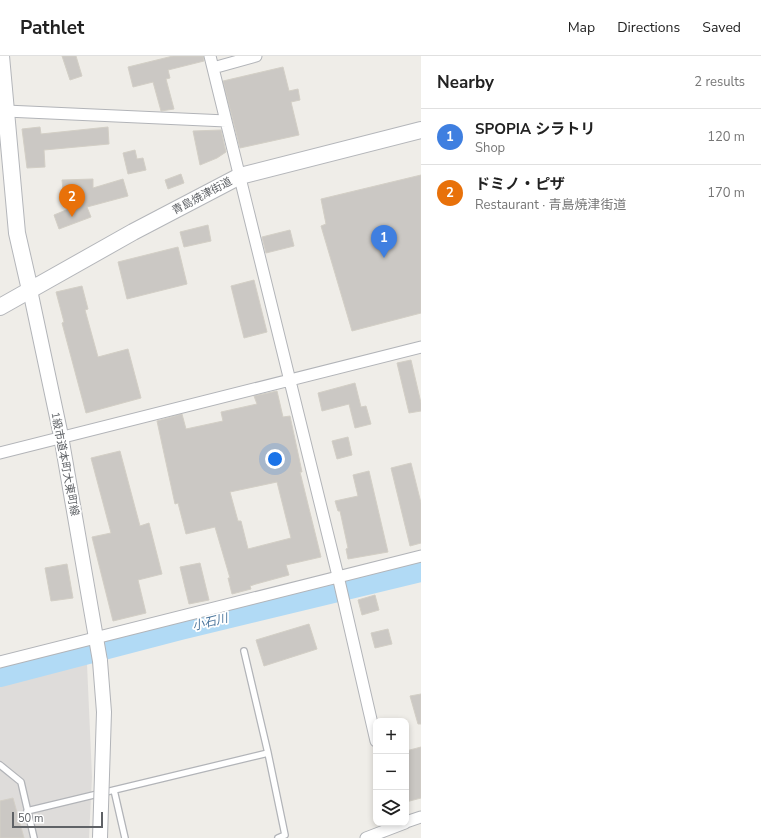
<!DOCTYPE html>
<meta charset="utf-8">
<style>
body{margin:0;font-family:"Nunito Sans","Noto Sans JP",sans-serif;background:#f6f6f6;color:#222}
.controls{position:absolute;right:12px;bottom:12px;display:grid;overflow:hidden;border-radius:8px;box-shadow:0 2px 6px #0003}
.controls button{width:36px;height:36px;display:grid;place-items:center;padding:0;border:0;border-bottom:1px solid #e0e0e0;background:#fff;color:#222;font:20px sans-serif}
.scale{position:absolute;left:12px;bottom:10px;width:91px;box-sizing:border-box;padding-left:4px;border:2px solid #5f6266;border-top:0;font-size:11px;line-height:14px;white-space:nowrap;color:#5f6266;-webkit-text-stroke:3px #fff;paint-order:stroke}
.you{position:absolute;left:275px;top:403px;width:14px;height:14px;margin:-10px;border:3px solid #fff;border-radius:50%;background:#1a73e8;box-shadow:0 0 0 6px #1a73e833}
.badge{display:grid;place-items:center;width:26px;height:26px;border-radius:50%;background:#111827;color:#fff;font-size:13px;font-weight:700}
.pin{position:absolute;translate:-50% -33px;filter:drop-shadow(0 1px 2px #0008)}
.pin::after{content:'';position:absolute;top:21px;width:14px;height:12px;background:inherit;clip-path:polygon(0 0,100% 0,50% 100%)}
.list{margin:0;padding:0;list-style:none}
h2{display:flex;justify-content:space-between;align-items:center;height:52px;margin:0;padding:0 16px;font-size:17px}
h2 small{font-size:13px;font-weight:400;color:#767676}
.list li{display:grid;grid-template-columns:26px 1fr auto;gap:12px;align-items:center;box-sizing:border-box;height:56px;padding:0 16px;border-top:1px solid #e0e0e0}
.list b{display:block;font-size:15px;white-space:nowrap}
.list p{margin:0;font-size:13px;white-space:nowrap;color:#767676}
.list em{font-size:13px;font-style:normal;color:#767676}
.icon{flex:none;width:22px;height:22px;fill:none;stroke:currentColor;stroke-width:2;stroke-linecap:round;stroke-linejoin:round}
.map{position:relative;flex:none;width:421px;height:782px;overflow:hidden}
header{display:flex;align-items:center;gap:24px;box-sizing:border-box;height:56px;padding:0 20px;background:#fff;border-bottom:1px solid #e0e0e0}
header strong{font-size:19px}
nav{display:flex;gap:22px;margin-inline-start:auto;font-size:14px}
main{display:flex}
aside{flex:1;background:#fff}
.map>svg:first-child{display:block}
</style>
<header>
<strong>Pathlet</strong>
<nav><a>Map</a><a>Directions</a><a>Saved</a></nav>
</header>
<main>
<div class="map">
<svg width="421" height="782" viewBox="0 0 421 782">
<rect width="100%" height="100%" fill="#efede8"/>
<path fill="#dedcda" d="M87,608L92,721L89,782H0V628Z"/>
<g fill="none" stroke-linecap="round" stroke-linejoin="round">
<path stroke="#b1daf5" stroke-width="22" d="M0,620L180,573L421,515"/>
</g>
<path fill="#cbc8c4" stroke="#d3cfc6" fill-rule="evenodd" d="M62,0H76L82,20L70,24Z
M173,0H203L204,5L168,14L170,22L166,23L174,53L161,55L153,26L133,31L128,11Z
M283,11L289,35L298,33L300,44L291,46L299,79L240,92L223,25Z
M40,71L41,78L108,71L109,88L44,94L45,111L27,112L22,73Z
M221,74L226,96L217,102L200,109L193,75Z
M135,94L137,103L143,102L146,114L128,118L123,97Z
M181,118L184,127L168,133L165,124Z
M421,119V257L352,275L321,170L326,168L321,143Z
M93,123V132L123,123L128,140L87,151L91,161L59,173L54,159L71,152L70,135H63L62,124Z
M208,169L211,185L184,191L180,176Z
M290,174L294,190L266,197L262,181Z
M178,191L187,228L127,243L118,206Z
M254,224L267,276L244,282L231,230Z
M82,230L88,253L85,254L98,301L128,293L141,342L86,357L62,267L64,266L56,236Z
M411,304L421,347V355L409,357L397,307Z
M355,327L361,351L366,350L371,368L355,372L349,348L322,355L318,337Z
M277,335L283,361L290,360L302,416H300L321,501L286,509L289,519L256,528L250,530L251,533L232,538L228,522H230L215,471L186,478L178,447L175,448L157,365L182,358L186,373L223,365L221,356L257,348L254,340ZM277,426L291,482L248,493L241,465H238L230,436Z
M348,381L352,399L337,403L332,385Z
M120,395L140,470L149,467L162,518L138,524L146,557L113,565L92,481L111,477L91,402Z
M411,407L421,447V487L410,490L391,412Z
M369,415L388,496L348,503L346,493L348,492L340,455H338L335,445L358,440L353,419Z
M200,507L209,544L189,548L180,511Z
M67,508L73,542L51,545L45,512Z
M375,539L379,554L362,559L358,544Z
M309,568L317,593L264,610L256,584Z
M388,573L392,588L375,592L371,577Z
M421,638V668H418L410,640Z
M421,691V742L406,746V695Z
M13,742L24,782H0V745Z"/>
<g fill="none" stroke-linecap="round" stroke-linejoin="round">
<g stroke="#b2b4b8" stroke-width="8">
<path id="service" d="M244,595L268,697L285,779L278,782
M0,709L21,726L34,782
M114,734L125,782
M27,755L268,697"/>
</g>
<g stroke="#b2b4b8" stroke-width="13">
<path id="minor" d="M210,0L338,520L376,685
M213,12L256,0
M6,55L226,65
M0,397L421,291
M0,606L421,500
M406,766L421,761
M366,782L405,767"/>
</g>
<g stroke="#b2b4b8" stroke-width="16">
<path id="tertiary" d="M30,234L61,380L100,605"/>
</g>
<g stroke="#b4b6ba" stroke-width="18">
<path id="secondary" d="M1,0L17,177L30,234
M0,251L133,176L240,120L421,74"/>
</g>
<use href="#service" stroke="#fff" stroke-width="5.5"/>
<use href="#minor" stroke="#fff" stroke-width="11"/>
<use href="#tertiary" stroke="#fff" stroke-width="14"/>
<use href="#secondary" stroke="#fff" stroke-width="16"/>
<g stroke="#b2b4b8" stroke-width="16" stroke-linecap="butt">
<path id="tertiary-bridge" d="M100,605L104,656L100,782"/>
</g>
<use href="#tertiary-bridge" stroke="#fff" stroke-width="14"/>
</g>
<g text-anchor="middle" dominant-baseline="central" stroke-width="3.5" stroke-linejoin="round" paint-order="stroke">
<g font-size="11" fill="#5f6266" stroke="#fff">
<text transform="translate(202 140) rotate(-28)">青島焼津街道</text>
<text transform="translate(65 408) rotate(79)">1級市道本町大東町線</text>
</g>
<g font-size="12" font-style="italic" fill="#4c779e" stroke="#fff">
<text transform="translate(210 566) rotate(-14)">小石川</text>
</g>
</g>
</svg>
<div class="controls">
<button>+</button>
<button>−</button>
<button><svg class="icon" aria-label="layers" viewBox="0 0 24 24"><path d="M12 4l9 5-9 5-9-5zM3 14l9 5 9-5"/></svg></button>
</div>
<div class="scale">50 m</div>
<div class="you"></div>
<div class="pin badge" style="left:384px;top:202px;background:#3f7fe0">1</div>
<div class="pin badge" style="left:72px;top:161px;background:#e8710a">2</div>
</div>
<aside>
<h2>Nearby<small>2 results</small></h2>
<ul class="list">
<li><span class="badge" style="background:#3f7fe0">1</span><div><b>SPOPIA シラトリ</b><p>Shop</p></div><em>120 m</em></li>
<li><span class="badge" style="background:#e8710a">2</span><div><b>ドミノ・ピザ</b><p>Restaurant · 青島焼津街道</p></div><em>170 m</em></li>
</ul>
</aside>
</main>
